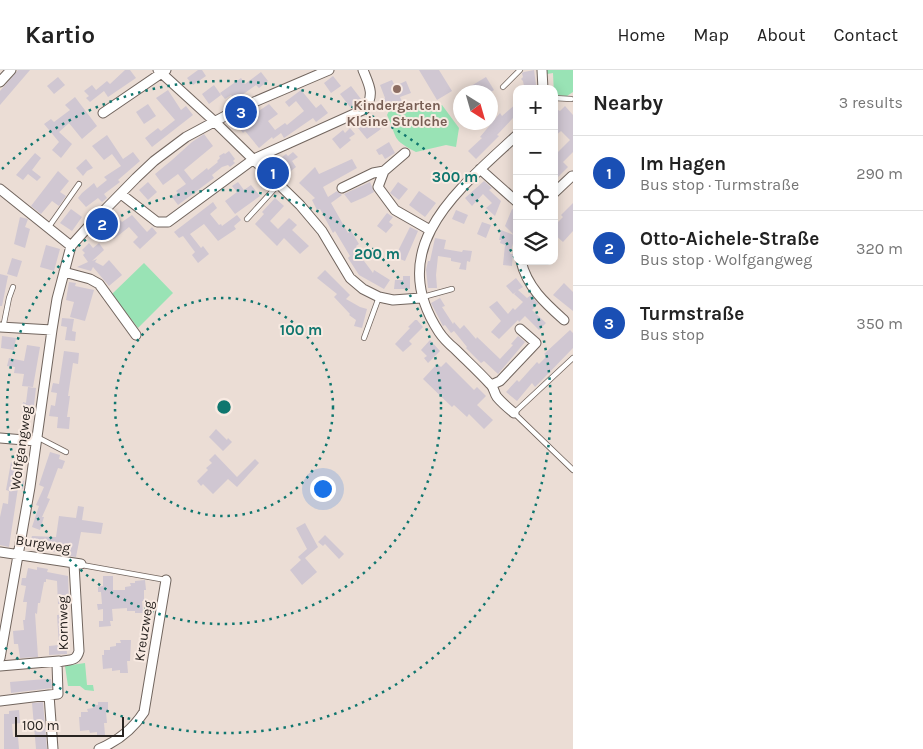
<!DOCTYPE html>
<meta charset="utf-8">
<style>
body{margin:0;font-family:Karla,sans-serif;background:#f6f6f6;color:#222}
.controls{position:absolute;right:15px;top:15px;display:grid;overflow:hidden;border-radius:10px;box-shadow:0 2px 12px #0003}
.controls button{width:45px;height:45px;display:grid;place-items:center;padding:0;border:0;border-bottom:1px solid #e0e0e0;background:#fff;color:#222;font:25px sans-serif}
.compass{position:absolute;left:453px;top:15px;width:45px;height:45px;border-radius:50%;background:#fff;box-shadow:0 2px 12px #0003;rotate:143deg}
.scale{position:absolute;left:15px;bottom:12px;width:109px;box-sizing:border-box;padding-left:5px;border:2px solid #282320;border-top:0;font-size:14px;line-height:18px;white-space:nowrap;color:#282320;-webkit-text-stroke:4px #f8eae2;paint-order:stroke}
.you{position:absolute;left:322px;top:418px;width:18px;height:18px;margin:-12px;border:4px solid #fff;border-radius:50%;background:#1a73e8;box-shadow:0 0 0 8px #1a73e833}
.badge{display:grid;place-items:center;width:32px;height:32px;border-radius:50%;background:#6a622e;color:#fff;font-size:16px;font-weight:700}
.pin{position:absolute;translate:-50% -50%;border:2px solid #fff;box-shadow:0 1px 5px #0006}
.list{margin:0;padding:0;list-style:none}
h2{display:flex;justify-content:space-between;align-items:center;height:65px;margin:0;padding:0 20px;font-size:21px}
h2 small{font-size:16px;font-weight:400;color:#767676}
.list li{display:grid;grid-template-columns:32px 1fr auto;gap:15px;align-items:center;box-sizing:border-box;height:75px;padding:0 20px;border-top:1px solid #e0e0e0}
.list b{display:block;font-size:19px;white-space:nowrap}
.list p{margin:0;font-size:16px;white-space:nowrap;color:#767676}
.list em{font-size:16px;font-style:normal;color:#767676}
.icon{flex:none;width:28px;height:28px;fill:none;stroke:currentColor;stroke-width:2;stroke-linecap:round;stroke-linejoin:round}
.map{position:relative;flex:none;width:573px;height:679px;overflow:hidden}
header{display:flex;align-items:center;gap:30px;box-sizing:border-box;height:70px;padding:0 25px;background:#fff;border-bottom:1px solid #e0e0e0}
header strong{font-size:24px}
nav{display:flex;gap:28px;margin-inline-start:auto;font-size:18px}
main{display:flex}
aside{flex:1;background:#fff}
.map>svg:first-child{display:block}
</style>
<header>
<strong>Kartio</strong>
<nav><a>Home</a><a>Map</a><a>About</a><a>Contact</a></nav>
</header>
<main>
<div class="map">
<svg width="573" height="679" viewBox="0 0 573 679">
<rect width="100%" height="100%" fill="#ebddd5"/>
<path fill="#99e3b5" d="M546,0H573V22L567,26L554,25L553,3L547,4Z
M424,34L442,35L459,58L456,77L446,75L416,82C391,69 398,69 387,45L389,41L403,37Z
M144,193L173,223L138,258L112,224Z
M85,593L87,615H93L94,621L85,620L80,616H68L65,596Z"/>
<path fill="#d0c7d2" d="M18,0H30L0,35V21Z
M125,0H130L136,8L108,27L104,21L90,32L86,28L89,26L84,21L92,15L96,20L107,11L110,14Z
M198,0H202L206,6L193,15L187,8Z
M419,0H439L452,21L437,30Z
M534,0L536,15L524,16L523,11L521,9L523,7L522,3L524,2Z
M261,2L268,11L259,18L256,15L235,30L231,25L225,29L220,23L241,8L245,14Z
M333,6L341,16L331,23L324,13Z
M58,7L65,15L54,24L47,16Z
M486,7L494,20L491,22H475L471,16Z
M392,10L395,16L406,11L411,23L400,27L402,32L386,39L382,29L385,28L380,15Z
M214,15L221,25L209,34L202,24Z
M351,16L361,29L350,37L340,24Z
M168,20L181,40L186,36L193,45L152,77L145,68L158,58L161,61L175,50L156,28Z
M301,20L316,38L321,34L328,43L316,52L313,48L284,68L281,63L273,69L272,67L259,78L245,61L243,63L236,54L245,47L247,49L269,34L278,44L268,51L275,60L285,53L287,55L304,41L296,31L289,37L285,32Z
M75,27L97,56L82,69L69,53L59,62L72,74L61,88L52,80L59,72L44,54L51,49L54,52L70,40L65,35Z
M517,33V52L513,48L497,65L499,66L476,89L468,81L482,68L480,67L500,43L502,46Z
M148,34L156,46L144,54L136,42Z
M565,36L573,45V82L563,92L568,97L554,111V86L570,70L561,61L554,67V43L558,40L560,41Z
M372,47L381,59L367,69L358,58Z
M350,58L355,64L349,68L351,70L340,79L332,69L343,60L345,63Z
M204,64L213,76L184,100L192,110L207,98L208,100L218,92L217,91L220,88L219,86L224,83L225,84L229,81L235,89L233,91L235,93L230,97L228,95L222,97L212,105L214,108L178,135L172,127L178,123L176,121L186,114L178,104L163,115L155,104L172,90L192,72Z
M107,65L123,89L133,82L140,91L118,110L120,112L104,124L107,128L102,132L98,128L86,137L78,128L82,123L94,113L97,118L107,110L104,107L121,96L112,84L104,90L92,76Z
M389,72L395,83L385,89L382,84L379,85L376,80Z
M293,82L298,87L292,91L296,97L283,107L273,94L286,84L288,86Z
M35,83L41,88L32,100L41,107L37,111L28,104L23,110L16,105Z
M86,89L93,98L87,101L83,106L76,98Z
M352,89L357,98L323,117L328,127L337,121L342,125L331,133L348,163L351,161L359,174L356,176L363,185L361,187L373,203L374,200L390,210L384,219L359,205L348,188L350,186L335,161L333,163L320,139L317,140L312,130L315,128L299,113L315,97L319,104Z
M58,101L69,111L60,122L66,126L59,136L52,131L41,144L31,136Z
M484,111L492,118L489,120L501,131L495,146L486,138L492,133L483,124L472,136L465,128Z
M148,112L157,122L148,130L139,120Z
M238,112L244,120L251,115L260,126L235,144L225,131L237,122L232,116Z
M370,112L374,122L365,127L351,133L344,124Z
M398,112L408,119L399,130L390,123Z
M419,121L436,133L425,147L409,135Z
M275,128L284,136L270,151L278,159L289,148L297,155L292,160L309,176L300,184L284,168L277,176L255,154L264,144L262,142Z
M213,132L217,138L210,144L219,155L221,154L222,156L237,145L241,150L234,156L236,159L218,171L204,154L190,164L201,178L203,176L209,184L198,193L192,185L195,182L183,166L179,168L174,162Z
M573,133V161L563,172L554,164V156L563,147L561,145Z
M71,139L82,147L72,161L60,153Z
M512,139L517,141V159L510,184H513L512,196L503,195L505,175L500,173L501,170H499L501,160L514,165L505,156Z
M456,140L468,145L464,154L452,149Z
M387,143L393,147L389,152L393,155L386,163L377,156Z
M132,145L147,162L152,157L157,163L140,179L133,172L138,167L129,157L114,169L104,157L114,149L117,152L120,150L122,152Z
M20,147L28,149L25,157L30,159L25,178L14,174Z
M482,152L491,155L486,168L477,164Z
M410,157L418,161L405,191L395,187Z
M435,168L446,170L444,179L462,182L463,180L472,181L470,192L467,191L466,200L459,199L461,193L451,191V188L438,186L436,205L437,218H428L426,200L428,191H430Z
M89,173L93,178L99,173L104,180L92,191L97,189L95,192L103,196L109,190L122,205L109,216L93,197L91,201L77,197L88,192L83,185L85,183L82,180Z
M46,175L60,179L54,201L40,197Z
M12,188L22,191L17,207L7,204Z
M325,200L350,225L346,229L360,237L367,239L362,258L354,256L356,250L349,245L350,244L334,227L337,224L317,208Z
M0,204L8,206L2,236H0Z
M403,206H410V219H394L395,210H403Z
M516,208L523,217L518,220L527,228L531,225L538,234L532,240L546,253L539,260L525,246L519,252L518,250L499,269L491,262L501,251L489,237L497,231L508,244L513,238L515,240L523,232L514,224L516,222L513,224L506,216Z
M69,212L76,213L75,216L94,220L85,251L70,247L74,232L66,230Z
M564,213L573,222V241L553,225Z
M440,228L445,236L442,237L453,254L454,252L460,259L464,255L476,269L477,267L500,289L513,275L511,274L518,266L525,272L498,304L484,291L481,293L466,278L467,277L454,261L451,263L445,255L443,256L431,233Z
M62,248L74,249L72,261L76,262L75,271L65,270L67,257L61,256Z
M415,250H417L423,257L409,271L412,274L403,282L395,274L410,258L408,257Z
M570,260L573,263V278L542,310L535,317L532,313L517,331L506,322L517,310L519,312L537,292L539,294L547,286L544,284Z
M2,266L16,268L14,280L1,278Z
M430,270L440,281L428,293L424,288L427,286L421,280Z
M27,275L40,277L33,317L22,316L24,304L14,303L15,297L7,296L9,288L24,291Z
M64,281L79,283L78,294L73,293L68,326H70L67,347H70L69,359L57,358L58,347L49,346L51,335L55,336L57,323L51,322L52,317L53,313L59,314Z
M446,292L474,320L477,317L486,326L477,335L493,350L484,359L469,344L467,347L454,335L452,337L423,309L437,294L441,297Z
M28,317L36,318L33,344L22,343L23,332L26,333Z
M216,359L227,370L228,368L232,372L223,381L209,367Z
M18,376H26L24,387H22L18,410L24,411L23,419L18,418L9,477L0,475V447L3,433L8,434L9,421L6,420L11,392L15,393Z
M50,382L60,385L59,389L65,391L62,399L58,398L47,428L50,429L42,447H44L40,460L32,457L39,436L36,435L44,417L39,415Z
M215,384L237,407L255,389L259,393L237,417L228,409L213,424L203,414L201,416L197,411L208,400L206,398L212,393L209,390Z
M78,436L84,437L82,450L103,453L101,464L81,462L76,487L68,486V484L28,477L32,466L56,467L59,446L76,448Z
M305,453L318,477L305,488L317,502L302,515L290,500L301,490L298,487L307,479L296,458Z
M325,465L344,484L339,489L325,474L323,476L318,472Z
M37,497L48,499L47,502L68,506L69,533L58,534L57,511L46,509V512H44L40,533H38L37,544L35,543L38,587L20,588L18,574H14L13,561L24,560L23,550H25L27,532H23L26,516L21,515L22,508H26L28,498L37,500Z
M103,506H113V520H125V517L131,516L130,513H135V511L145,510L146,520H144V531H142L143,543H135V541H127V538L112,539L113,551H110L111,556L99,557V551H103V539L98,540L97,534H102L101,522H98V517L103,516Z
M68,544V556L65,557L67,584L49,585V576L59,575L57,545Z
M120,570H131L130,591H127L128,603H120V600L112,601V598L103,599L102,585H104V580H110V577L116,576V573H121Z
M45,609H51L52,618L11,623L10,612Z
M43,632L47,679H36L32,633Z
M98,632H108V641L106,642L107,653H104L105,665H97V662L90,663L89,660L80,661L79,647H81V642H88L87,639L93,638V635H98Z
M19,640L20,653L12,654L13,667H18L19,679H4V644H9V641Z"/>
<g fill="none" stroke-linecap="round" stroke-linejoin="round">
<g stroke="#71655e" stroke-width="6">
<path id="service" d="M503,17L520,0
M554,28L571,29
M247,149L278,115
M48,158L79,114
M423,227L452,219
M3,258L9,228L13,217
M364,268L379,227
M573,288L514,343L573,400
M37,367L66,382
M82,495L166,510"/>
</g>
<g stroke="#71655e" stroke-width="11">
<path id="minor" d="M158,0L214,51L300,135L322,161L350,208L363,219L379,227L393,230L421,228
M542,0L543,19
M0,12L11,0
M103,43L166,0
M405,83L384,101L378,117L395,140L430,160
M480,99L517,132
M342,118L373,103L384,101
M0,119L71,176
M554,123L572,106
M121,124L157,152H168L254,89L365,39C375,24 369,15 363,0
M521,191C527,217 545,233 564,250
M64,202L90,209L99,214L136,265
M0,257L52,260
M491,315L500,311L536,273L520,259
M514,343C508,338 502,333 497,327C494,323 494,317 490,314C479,302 466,290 455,279C449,274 443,268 439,262C383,177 459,119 517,65
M0,368L36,371
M0,482L81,494
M0,588L30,417L52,260L57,229L71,176L88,157L136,108L154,91L186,67L240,38L329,0
M0,596L59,591
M0,631L49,625
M53,679L49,625L58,624L57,593C66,588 76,594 79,581L74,494
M99,679C118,671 133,659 144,642L166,510"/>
</g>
<use href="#service" stroke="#fff" stroke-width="4.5"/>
<use href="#minor" stroke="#fff" stroke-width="9"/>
</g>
<g fill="none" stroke="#0f766e" stroke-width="2.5" stroke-dasharray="2.5 5">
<circle cx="224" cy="337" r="109"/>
<circle cx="224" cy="337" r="217"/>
<path d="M2 99A326 326 0 1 1 2 575"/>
</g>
<circle fill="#8d6e63" stroke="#f8eae2" stroke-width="2" cx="397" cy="19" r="5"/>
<g text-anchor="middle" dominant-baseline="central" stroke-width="4" stroke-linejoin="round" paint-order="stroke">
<g font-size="14" font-weight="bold" fill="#785e54" stroke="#f8eae2">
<text x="397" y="35">Kindergarten<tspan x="397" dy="16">Kleine Strolche</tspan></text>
</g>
<g font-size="14" fill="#282320" stroke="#f8eae2">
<text transform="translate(21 378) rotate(-82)">Wolfgangweg</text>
<text transform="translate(43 474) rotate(9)">Burgweg</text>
<text transform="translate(63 553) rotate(-91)">Kornweg</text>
<text transform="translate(144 561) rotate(-81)">Kreuzweg</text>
</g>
</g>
<circle cx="224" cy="337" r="8" fill="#0f766e" stroke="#f8eae2" stroke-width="2.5"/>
<g font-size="15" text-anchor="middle" font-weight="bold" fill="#0f766e" stroke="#f8eae2" stroke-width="4" stroke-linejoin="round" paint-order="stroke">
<text x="455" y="112">300 m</text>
<text x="377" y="189">200 m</text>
<text x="301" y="265">100 m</text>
</g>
</svg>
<div class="controls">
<button>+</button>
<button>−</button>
<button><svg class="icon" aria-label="locate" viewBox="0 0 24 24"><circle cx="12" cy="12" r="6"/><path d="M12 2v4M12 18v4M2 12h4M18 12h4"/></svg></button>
<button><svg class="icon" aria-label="layers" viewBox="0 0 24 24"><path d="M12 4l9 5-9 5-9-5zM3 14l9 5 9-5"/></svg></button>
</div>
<svg class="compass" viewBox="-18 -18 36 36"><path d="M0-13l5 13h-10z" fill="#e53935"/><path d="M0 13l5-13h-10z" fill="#767676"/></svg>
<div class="scale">100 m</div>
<div class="you"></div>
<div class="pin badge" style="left:273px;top:103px;background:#1a4fb4">1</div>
<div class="pin badge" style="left:102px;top:154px;background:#1a4fb4">2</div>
<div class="pin badge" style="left:241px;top:42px;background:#1a4fb4">3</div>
</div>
<aside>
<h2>Nearby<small>3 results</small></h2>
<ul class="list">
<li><span class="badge" style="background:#1a4fb4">1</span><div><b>Im Hagen</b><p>Bus stop · Turmstraße</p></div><em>290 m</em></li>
<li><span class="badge" style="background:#1a4fb4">2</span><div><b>Otto-Aichele-Straße</b><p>Bus stop · Wolfgangweg</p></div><em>320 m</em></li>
<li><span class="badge" style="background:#1a4fb4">3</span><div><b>Turmstraße</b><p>Bus stop</p></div><em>350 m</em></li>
</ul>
</aside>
</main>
